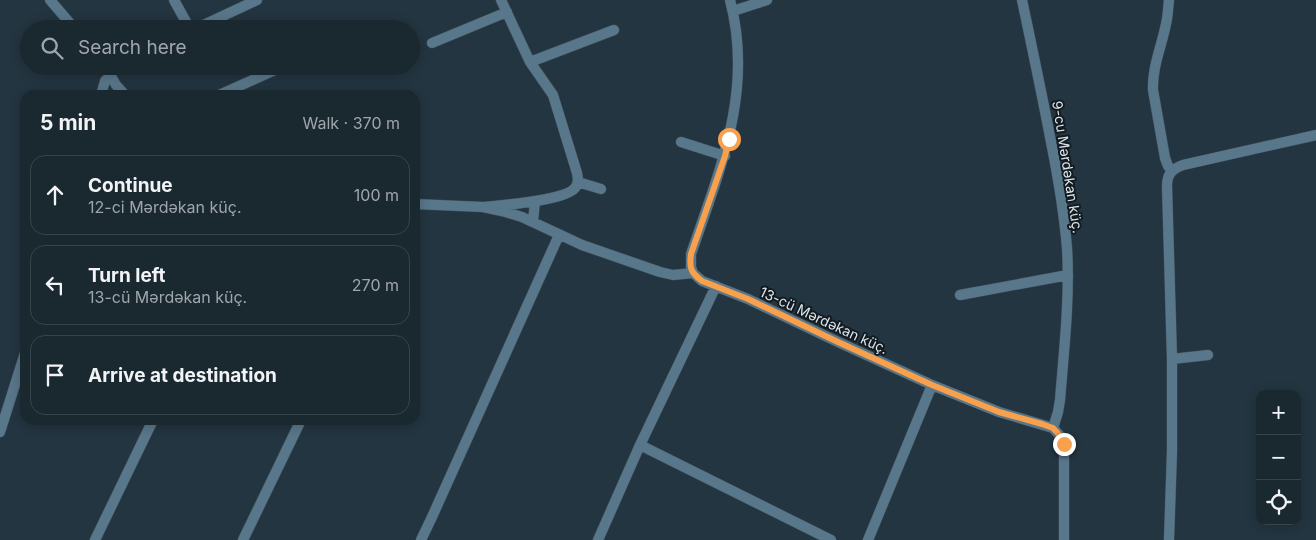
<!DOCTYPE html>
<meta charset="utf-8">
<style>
body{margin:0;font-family:Inter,sans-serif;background:#27343c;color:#f1f3f6}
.controls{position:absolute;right:15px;bottom:15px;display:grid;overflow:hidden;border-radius:10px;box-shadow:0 2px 12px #0003}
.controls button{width:45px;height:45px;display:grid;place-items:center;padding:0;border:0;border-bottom:1px solid #38444c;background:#1a2830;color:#f1f3f6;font:25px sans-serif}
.stop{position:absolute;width:15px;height:15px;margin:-11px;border:4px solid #f9a04c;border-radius:50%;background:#fff}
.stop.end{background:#f9a04c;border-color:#fff;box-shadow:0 1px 5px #0008}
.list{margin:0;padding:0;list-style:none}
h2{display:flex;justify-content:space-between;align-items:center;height:65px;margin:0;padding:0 20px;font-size:21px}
h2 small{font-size:16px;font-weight:400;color:#9fa6ab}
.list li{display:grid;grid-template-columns:32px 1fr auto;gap:15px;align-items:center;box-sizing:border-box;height:80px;margin:0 10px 10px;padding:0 10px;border:1px solid #38444c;border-radius:15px}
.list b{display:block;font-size:19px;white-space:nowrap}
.list p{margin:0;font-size:16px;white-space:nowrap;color:#9fa6ab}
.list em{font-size:16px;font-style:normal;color:#9fa6ab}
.icon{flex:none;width:28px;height:28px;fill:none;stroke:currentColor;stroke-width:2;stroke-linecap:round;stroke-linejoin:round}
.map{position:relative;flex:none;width:1316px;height:540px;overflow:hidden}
.search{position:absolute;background:#1a2830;box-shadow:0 2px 12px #0003;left:20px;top:20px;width:400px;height:55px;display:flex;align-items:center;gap:12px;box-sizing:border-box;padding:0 18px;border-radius:28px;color:#9fa6ab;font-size:19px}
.panel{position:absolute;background:#1a2830;box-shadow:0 2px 12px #0003;left:20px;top:90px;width:400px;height:335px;border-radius:15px}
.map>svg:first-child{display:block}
</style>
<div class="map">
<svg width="1316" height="540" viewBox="0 0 1316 540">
<rect width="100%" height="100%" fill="#233540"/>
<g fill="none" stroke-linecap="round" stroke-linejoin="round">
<g stroke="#40515c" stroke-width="11">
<path id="street" d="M50,0L75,29
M174,0L190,29
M730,0C754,91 720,169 691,254V267L693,273L702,281L748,299L838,342L932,385L999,412L1053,428L1062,438L1064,444V540
M1022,0C1032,47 1042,95 1051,142C1058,177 1064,212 1067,248C1070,298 1064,350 1060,400L1058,412L1053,428
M1169,0C1168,8 1168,16 1166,24C1162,45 1152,67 1153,90L1165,158L1168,166L1172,171
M733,11L767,0
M195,29L257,0
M432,43L507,12
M530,62L614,30
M105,66L116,85L125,95
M101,95L105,81L110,76
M219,95L284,66
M681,142L725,156
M578,182L601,189
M415,204L483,207L502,211L522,217L582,245L660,272L673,275L693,273
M483,207C502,205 564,201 575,188C579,183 578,178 577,173L553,95L530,62L501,0
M533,222L535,201
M960,295L1068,275
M1172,359L1208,355
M0,432L25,353
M640,445L831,540
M95,540L153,420
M243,540L301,420
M421,540L432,517L559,235
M598,540L640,445L716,286
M868,540L932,385
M1169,540L1172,451V359L1167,186C1167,174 1172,169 1183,165L1316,135"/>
</g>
<use href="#street" stroke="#59778a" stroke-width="10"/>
</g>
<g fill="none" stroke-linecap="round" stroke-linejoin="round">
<path stroke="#f9a04c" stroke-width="6" d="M729,139L725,156L691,254C689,268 691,273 702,281L748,299L838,342L932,385L999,412L1042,424L1053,428L1062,438L1064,444"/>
</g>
<g text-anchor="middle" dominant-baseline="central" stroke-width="4" stroke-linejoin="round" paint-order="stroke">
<g font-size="14" fill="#dae6ed" stroke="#131b20">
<text transform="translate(1068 167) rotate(81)">9-cu Mərdəkan küç.</text>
<text transform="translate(824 320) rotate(25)">13-cü Mərdəkan küç.</text>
</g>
</g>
</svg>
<div class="controls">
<button>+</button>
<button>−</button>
<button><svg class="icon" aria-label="locate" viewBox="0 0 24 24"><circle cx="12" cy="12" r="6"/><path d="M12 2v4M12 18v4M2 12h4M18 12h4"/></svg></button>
</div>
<div class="stop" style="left:729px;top:139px"></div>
<div class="stop end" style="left:1064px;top:444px"></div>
<div class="search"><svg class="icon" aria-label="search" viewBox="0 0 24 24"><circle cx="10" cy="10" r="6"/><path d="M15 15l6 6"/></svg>Search here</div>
<section class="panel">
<h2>5 min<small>Walk · 370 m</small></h2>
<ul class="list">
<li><svg class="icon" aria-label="ahead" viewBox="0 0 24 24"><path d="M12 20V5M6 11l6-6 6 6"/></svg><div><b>Continue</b><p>12-ci Mərdəkan küç.</p></div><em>100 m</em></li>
<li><svg class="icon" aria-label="left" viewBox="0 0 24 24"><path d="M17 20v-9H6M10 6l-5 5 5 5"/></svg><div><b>Turn left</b><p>13-cü Mərdəkan küç.</p></div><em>270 m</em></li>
<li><svg class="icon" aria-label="arrive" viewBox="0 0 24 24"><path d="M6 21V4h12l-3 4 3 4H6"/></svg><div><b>Arrive at destination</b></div></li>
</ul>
</section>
</div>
